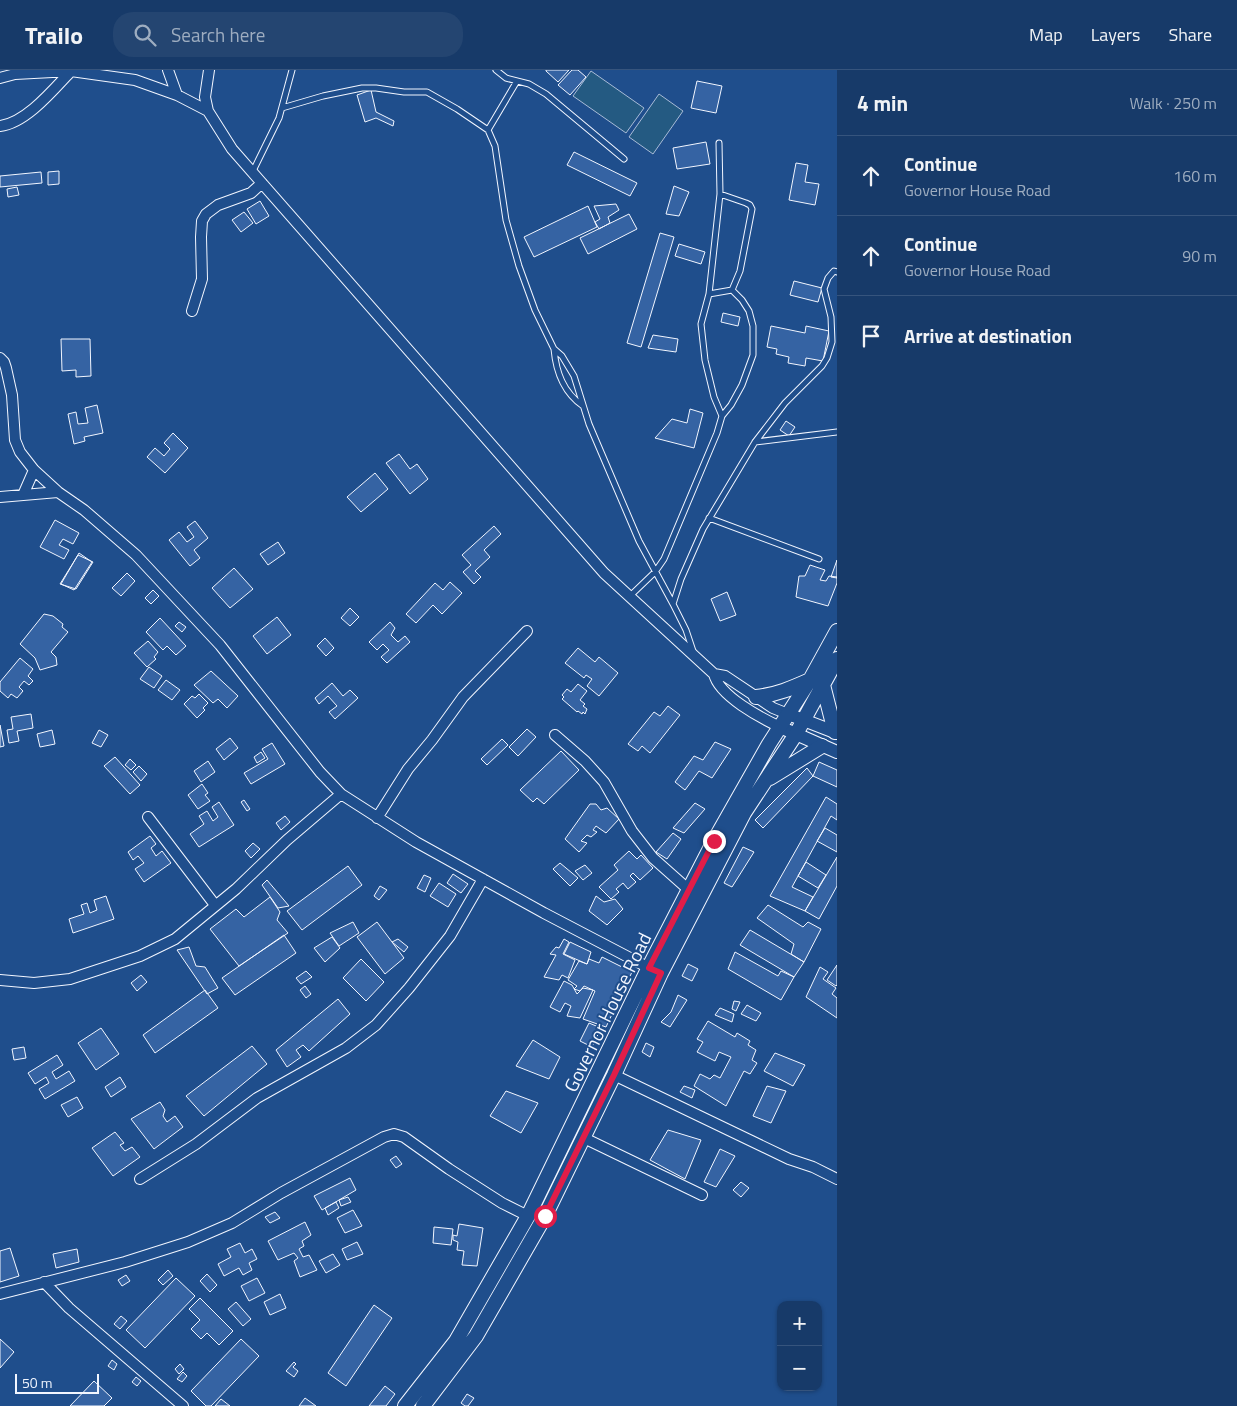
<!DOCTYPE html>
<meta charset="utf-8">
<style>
body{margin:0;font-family:"Titillium Web",sans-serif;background:#244571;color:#f1f3f6}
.controls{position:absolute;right:15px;bottom:15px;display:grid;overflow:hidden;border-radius:10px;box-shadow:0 1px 4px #0004}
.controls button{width:45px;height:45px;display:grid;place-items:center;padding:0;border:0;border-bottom:1px solid #36547d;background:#173a69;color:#f1f3f6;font:25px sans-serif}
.scale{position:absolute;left:15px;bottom:12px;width:84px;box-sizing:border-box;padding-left:5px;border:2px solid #f2f6ff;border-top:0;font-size:14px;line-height:18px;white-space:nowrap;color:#f2f6ff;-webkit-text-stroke:4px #1f4e8c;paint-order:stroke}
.stop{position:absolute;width:15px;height:15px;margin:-11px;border:4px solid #e11d48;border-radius:50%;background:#fff}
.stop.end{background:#e11d48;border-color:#fff;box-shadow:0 1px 5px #0008}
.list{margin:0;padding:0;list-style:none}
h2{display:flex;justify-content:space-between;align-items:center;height:65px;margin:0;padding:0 20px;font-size:21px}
h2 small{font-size:16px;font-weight:400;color:#9eadc0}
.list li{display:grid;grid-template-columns:32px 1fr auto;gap:15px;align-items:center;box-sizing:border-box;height:80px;padding:0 20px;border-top:1px solid #36547d}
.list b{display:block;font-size:19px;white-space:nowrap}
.list p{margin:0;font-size:16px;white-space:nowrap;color:#9eadc0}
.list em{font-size:16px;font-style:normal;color:#9eadc0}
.icon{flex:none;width:28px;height:28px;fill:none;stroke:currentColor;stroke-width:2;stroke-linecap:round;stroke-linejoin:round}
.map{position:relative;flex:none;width:837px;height:1336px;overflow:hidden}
header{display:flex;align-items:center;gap:30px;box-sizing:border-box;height:70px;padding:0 25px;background:#173a69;border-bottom:1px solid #36547d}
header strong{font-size:24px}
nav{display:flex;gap:28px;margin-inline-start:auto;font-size:18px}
.search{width:350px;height:45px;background:#244571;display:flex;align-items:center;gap:12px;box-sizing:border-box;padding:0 18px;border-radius:20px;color:#9eadc0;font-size:19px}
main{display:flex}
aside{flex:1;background:#173a69}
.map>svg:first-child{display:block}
</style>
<header>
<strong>Trailo</strong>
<div class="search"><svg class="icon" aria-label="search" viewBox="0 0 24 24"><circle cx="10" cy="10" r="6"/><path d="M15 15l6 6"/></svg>Search here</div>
<nav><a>Map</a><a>Layers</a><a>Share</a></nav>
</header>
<main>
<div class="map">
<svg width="837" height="1336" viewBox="0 0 837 1336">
<rect width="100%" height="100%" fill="#1f4e8c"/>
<path fill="#245a82" stroke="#a8bbd7" d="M591,1L644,38L626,63L573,26Z
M659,24L683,41L653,84L629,67Z"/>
<path fill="#3563a3" stroke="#f2f6ff" d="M546,0H569L558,12L546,1Z
M572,0H578L586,7L570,25L558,15Z
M697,11L722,16L716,43L691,38Z
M371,20L376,42L394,51L393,56L376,48L365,52L357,25Z
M706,72L710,94L677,99L673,78Z
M574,82L637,113L630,126L567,95Z
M796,93L808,95L805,112L819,114L815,135L789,130Z
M59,101V114L48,115V102Z
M41,102L42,113L0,117V106Z
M674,116L689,122L679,146L666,144Z
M17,117L19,125L8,127L7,119Z
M260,131L269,146L256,154L247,139Z
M616,134L619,140L608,147L610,153L599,159L595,152L600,149L594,136Z
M588,136L597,157L534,187L524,167Z
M244,142L253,153L241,162L232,150Z
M629,144L637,159L588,184L580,168Z
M660,163L674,167L641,277L627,273Z
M679,174L705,182L701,194L675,186Z
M794,211L822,218L818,232L790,225Z
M723,243L740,247L738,256L721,252Z
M771,256L805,263L806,256L829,261L823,291L806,288L805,296L788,293L789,287L776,284L777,279L767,277Z
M653,265L678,269L676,282L648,278Z
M61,269H90L91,306L76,307V300L62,301Z
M97,335L103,363L84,367L85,371L74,374L68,344L76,342L78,354L88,353L85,338Z
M690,339L703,343L694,378L655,368L672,349L687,353Z
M786,351L795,357L789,366L780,360Z
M173,363L188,378L165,403L147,387L155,378L164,386L170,379L164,373Z
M399,384L410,399L417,394L428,409L410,424L386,393Z
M375,403L388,419L361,442L347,427Z
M55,450L79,463L73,474L63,469L59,475L69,480L64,489L40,477Z
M195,451L208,468L194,480L200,488L190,496L169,470L179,462L187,472L194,467L187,457Z
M494,456L501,464L484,480L490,487L475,501L481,507L474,514L463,502L471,495L462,485Z
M278,472L285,483L268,495L260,484Z
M79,483L92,492L74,520L61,514Z
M78,485L93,492L76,519L60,514Z
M837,490V508L831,507Z
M810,495L825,500L820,510L826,511L829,506L837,507V513L828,536L796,527L799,506H805Z
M234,498L253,519L230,538L212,518Z
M127,503L135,511L121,526L112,518Z
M450,512L462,523L442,544L433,535L416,553L406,544L435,513L443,520Z
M153,520L159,526L151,534L145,528Z
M727,522L736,545L720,551L711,529Z
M350,538L359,547L350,556L341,548Z
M44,544L53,546L63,554L62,557L68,562L51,582L56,587L57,595L40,600L35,588L20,574Z
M277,547L291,565L267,584L253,566Z
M160,548L186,576L176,585L167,576L163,580L146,562Z
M179,552L186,557L182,562L175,556Z
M390,552L395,558L391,565L398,572L405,566L410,572L387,593L381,587L389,580L383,574L377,580L369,572Z
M325,568L334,578L326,586L317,576Z
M148,571L158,582L154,587L156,589L147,597L134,583Z
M578,578L595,592L599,587L618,603L599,626L587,616L592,609L586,605L584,608L565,593Z
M20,588L33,599L28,606L33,611L29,615L24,611L19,617L23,621L17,628L11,624L8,628L0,621V612Z
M149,597L162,606L154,618L140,609Z
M211,601L238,626L227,638L218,629L213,633L194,615Z
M166,610L180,620L172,630L158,620Z
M332,613L343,626L350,620L358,628L335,649L329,642L337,636L328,626L319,634L315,628Z
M578,614L587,621L580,630L585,634L583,636L587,639L585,644L583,642L582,644L578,641L577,642L562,629L564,627L562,625L567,619L571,622Z
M199,624L208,633L203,638L205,640L197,648L184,634L192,626L195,628Z
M668,636L680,645L650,683L642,676L638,681L628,674L654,642L660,646Z
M31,644L33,658L17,661L19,671L9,673L7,660L13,659L11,647Z
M0,655L4,676L0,677Z
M527,659L536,667L518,686L509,677Z
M52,660L55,674L40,677L37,664Z
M99,660L108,665L101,677L92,673Z
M230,668L238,678L224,690L216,679Z
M502,669L508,675L487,695L481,689Z
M715,672L731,679L712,708L699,701L685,720L675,712L694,686L703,690Z
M272,673L285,694L251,714L244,703L268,689L262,679Z
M561,681L579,700L544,734L537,728L533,732L520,720Z
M261,682L265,688L257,693L254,687Z
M115,687L140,715L130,724L104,696Z
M130,689L136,695L131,700L125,695Z
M208,691L215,702L201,712L194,701Z
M819,692L837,700V717L813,706Z
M139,696L147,704L141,711L133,702Z
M807,698L813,706L763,758L755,750Z
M202,714L208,723L205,725L210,731L198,739L188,725Z
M826,727L837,734V750L831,746L792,817L813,827L805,841L770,826Z
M244,730L250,739L247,741L241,732Z
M219,732L234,755L199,777L190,764L204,754L199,746L207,741L213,751L218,747L212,737Z
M695,733L705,739L684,763L673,758Z
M590,734H596L601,740L607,738L619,749L606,763L596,756L593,760L597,762L591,767L587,765L581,771L587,773L579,782L565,769Z
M285,746L290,752L281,760L276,753Z
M825,758L837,765V782L817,771Z
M673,763L681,769L667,789L656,782Z
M150,766L156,774L151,778L156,786L162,781L171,793L144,812L135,799L144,793L138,786L133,790L128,782Z
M253,773L260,779L251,788L245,781Z
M743,777L754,782L732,817L724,813Z
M629,781L637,789L641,785L653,798L640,810L633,803L630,806L636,812L628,819L623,813L616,819L619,822L611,829L599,817L618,800L614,795Z
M837,787V816L819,849L805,841Z
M806,792L826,805L818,818L798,806Z
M560,793L578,808L570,816L553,799Z
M585,795L592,803L583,810L575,801Z
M348,796L362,815L302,860L287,841Z
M453,804L468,814L461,823L447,813Z
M424,805L431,808L425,822L417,818Z
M267,810L289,836L278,838L262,815Z
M439,813L456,824L448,837L430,826Z
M380,816L387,820L379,830L374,826Z
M106,826L114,849L73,863L69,849L84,844L81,835L87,833L90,843L97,840L94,830Z
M596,826L604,832L615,829L623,839L607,855L589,841Z
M270,827L280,842L277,850L288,863L239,896L210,859L236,839L244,847Z
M768,835L803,857L808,852L821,859L804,892L791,884L794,874L757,848Z
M353,852L359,863L339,876L330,863Z
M377,852L404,888L385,904L357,867Z
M750,860L804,892L794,907L740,875Z
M284,865L296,883L235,925L222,908Z
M332,867L340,878L325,892L314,878Z
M398,869L408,877L404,882L392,872Z
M564,869L569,872L563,884L575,890L568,908L562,905L559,910L544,907L556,885L550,884L556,877L559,878Z
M570,872L591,882L587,894L564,884Z
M189,877L196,896L205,897L218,918L207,924L177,880Z
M735,882L778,906L781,901L794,907L781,930L728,899Z
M602,887L632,902L606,957L583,949L595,921L584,916L580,921L574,919L577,916L568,910L579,891L587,894L589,889L599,893Z
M361,889L384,912L366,931L343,908Z
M688,894L698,899L692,911L682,906Z
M837,895V915L836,916L827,910Z
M820,897L828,902L823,909L836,918L832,924L837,928V948L806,927Z
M306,901L312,907L301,914L296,908Z
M141,905L147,912L137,921L131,913Z
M564,911L572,915L577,924L583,918L593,920L580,948L567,946L571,936L565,933L560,942L550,937Z
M305,916L311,924L306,928L300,920Z
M205,920L218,938L155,983L143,965Z
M678,925L687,930L670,957L661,952L671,942Z
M338,929L350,944L309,981L303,975L296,980L301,987L287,997L276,980Z
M734,931L740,932L736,941L732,939Z
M747,935L761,943L756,951L741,944Z
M720,938L734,944L732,952L715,945Z
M708,951L735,967L737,963L750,971L748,975L756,980L752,990L757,993L750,1004L744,1001L726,1036L694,1016L700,1004L710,1009L714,1005L720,1008L731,987L719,982L715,991L697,982L703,972L697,969Z
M589,953L601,958L592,977L580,971Z
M101,958L119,984L96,1000L78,973Z
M533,970L560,987L549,1009L516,996Z
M646,973L654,977L650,987L642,982Z
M252,976L267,994L204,1046L186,1026Z
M24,977L26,988L14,990L12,979Z
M775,983L805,995L793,1016L764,1001Z
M57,985L63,995L52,1002L56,1009L69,1001L75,1011L45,1029L39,1019L49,1013L46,1007L35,1014L28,1003Z
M120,1007L126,1017L111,1027L105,1017Z
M684,1016L695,1020L692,1028L680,1022Z
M767,1016L786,1021L771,1053L753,1046Z
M506,1021L538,1033L521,1063L490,1046Z
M77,1027L83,1038L68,1047L61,1035Z
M160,1032L165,1040L163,1046L167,1052L175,1046L183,1057L154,1079L131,1049Z
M668,1060L701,1070L685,1109L650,1090Z
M115,1062L124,1073L120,1075L125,1081L132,1077L140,1087L113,1106L92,1078Z
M720,1079L735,1086L716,1117L704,1112Z
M396,1086L402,1094L396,1098L390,1090Z
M350,1108L356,1120L322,1140L314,1126Z
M741,1112L749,1118L741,1127L733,1120Z
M348,1127L351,1132L341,1136L339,1130Z
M336,1132L339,1138L328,1145L325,1138Z
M353,1140L362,1156L345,1163L337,1148Z
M275,1142L280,1148L270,1153L265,1147Z
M305,1152L311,1165L302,1171L304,1176L299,1179L303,1187L309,1185L317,1200L300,1207L294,1191L298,1188L294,1183L278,1190L268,1171Z
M459,1154L483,1158L477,1196L462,1195L464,1181L457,1180L458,1172L453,1170V1165L457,1166Z
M434,1157L453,1159L451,1175L433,1173Z
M357,1172L363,1184L347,1190L342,1179Z
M240,1173L245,1183L252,1179L257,1189L249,1193L252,1200L243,1205L239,1198L224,1206L218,1194L231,1187L227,1179Z
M10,1178L19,1206L0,1212V1181Z
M77,1179L79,1192L56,1198L53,1184Z
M333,1184L340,1195L326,1203L319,1191Z
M168,1200L173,1206L163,1215L158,1210Z
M207,1204L217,1215L210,1222L200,1211Z
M126,1205L130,1211L122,1216L118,1210Z
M176,1208L195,1226L145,1278L126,1260Z
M257,1208L265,1223L249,1231L241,1216Z
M280,1224L286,1238L270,1245L264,1232Z
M200,1228L233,1261L219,1275L207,1263L201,1269L191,1259L200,1250L189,1239Z
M236,1232L251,1249L243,1256L228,1239Z
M374,1235L392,1248L346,1316L328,1303Z
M121,1246L127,1251L120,1259L114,1254Z
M0,1269L14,1282L0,1298Z
M241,1269L259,1286L211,1336H206L191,1321Z
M112,1290L117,1294L114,1300L108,1296Z
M294,1292L296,1294L293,1297L298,1301L294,1307L286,1301Z
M180,1294L184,1299L179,1304L175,1299Z
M183,1302L187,1306L182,1312L177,1309Z
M136,1307L141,1311L137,1316L132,1312Z
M94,1311L112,1328L104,1336H70Z
M385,1316L395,1324L386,1336H369Z
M467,1324L474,1328L468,1336H465L461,1333Z
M305,1328L316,1336H299Z
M221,1329L230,1336H215Z"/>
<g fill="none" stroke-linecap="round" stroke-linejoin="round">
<g stroke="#f2f6ff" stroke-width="7">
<path id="service" d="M496,0L506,8L529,14L546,24L624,89
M282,38L323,26L362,18H376L404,22H427L457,39L488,60L495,76L506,150L519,196L535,240L554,279L562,286L574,306L589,354L639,471L673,534
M488,60L517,11
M719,73L720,124L709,224L701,254L705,290L714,327L722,346
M253,101L279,48L292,0
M720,124L746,133L750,135L752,139L740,201L732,220
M554,279C556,302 563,322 583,336
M755,372L837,362
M709,448L819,489
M630,526L655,502L664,489L717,363L722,346L731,335L742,315L753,285V256L749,241L742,230L732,220L709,224
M693,581L686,560L673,534L681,509L703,459L755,372L785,333L822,296L827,288L832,272L831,247L824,219L828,208L834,201L837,202"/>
</g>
<g stroke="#f2f6ff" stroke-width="12">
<path id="minor" d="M168,0L177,25
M209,0L205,27L208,41L232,79L604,503L714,604C719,626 761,648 780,657
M0,8L15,4L71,1L135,10L177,25L208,41
M0,56C26,53 53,20 71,1
M192,241L202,209L201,167L202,151L206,144L218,135L251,123L262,113
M0,288L4,292L6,298L12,325L15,370L20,382L34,400L58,422L84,440L136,485L220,575L320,702L341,724
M23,425L34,400
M0,427L58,422
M714,604L725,606L773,638L788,644
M555,665L585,691L604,712L632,761L653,788L689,820
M148,747L215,835
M377,748L408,699L432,670L463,627L527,561
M0,910L34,913L70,909L140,886L175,869L236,819L287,770L341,724L416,772L544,843L653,900
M614,1005L789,1089L813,1097L837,1109
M584,1068L702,1125
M140,1109L196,1074L257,1028L346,978L376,955L409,918L450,866L483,809
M44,1212L69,1238L183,1336
M0,1224L125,1192L188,1172L232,1153L281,1123L384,1067L394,1064L404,1067L449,1099L502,1133L528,1146"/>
</g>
<g stroke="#f2f6ff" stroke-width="14">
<path id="tertiary" d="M788,644L837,663
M780,657L837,682"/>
</g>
<g stroke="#f2f6ff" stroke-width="16">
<path id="secondary" d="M823,615L835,662
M756,627C776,625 792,618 810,610
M770,708L822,676
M405,1336L456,1271L528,1146L649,897L714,771L769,674L810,610L837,561
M423,1336L476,1266L545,1146L614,1005L661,903L744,743L796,664L837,589"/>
</g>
<use href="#service" stroke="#1f4e8c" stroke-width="5"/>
<use href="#minor" stroke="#1f4e8c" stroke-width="10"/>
<use href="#tertiary" stroke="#1f4e8c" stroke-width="12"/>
<use href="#secondary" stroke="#1f4e8c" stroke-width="14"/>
</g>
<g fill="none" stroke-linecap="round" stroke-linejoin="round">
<path stroke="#e11d48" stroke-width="6" d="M545,1146L614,1005L661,903L649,898L714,771"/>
</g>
<g text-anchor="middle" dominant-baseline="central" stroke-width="4" stroke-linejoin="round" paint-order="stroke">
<g font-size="19" fill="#f2f6ff" stroke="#1f4e8c">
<text transform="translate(607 942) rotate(-64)">Governor House Road</text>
</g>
</g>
</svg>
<div class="controls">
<button>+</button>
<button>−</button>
</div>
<div class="scale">50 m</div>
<div class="stop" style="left:545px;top:1146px"></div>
<div class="stop end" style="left:714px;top:771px"></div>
</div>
<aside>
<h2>4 min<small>Walk · 250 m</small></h2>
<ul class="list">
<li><svg class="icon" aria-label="ahead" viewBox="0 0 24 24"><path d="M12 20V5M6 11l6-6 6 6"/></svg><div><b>Continue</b><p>Governor House Road</p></div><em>160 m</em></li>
<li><svg class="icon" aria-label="ahead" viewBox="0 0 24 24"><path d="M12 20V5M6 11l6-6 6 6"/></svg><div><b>Continue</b><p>Governor House Road</p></div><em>90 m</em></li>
<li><svg class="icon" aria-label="arrive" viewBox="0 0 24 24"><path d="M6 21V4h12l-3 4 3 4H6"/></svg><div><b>Arrive at destination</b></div></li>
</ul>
</aside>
</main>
